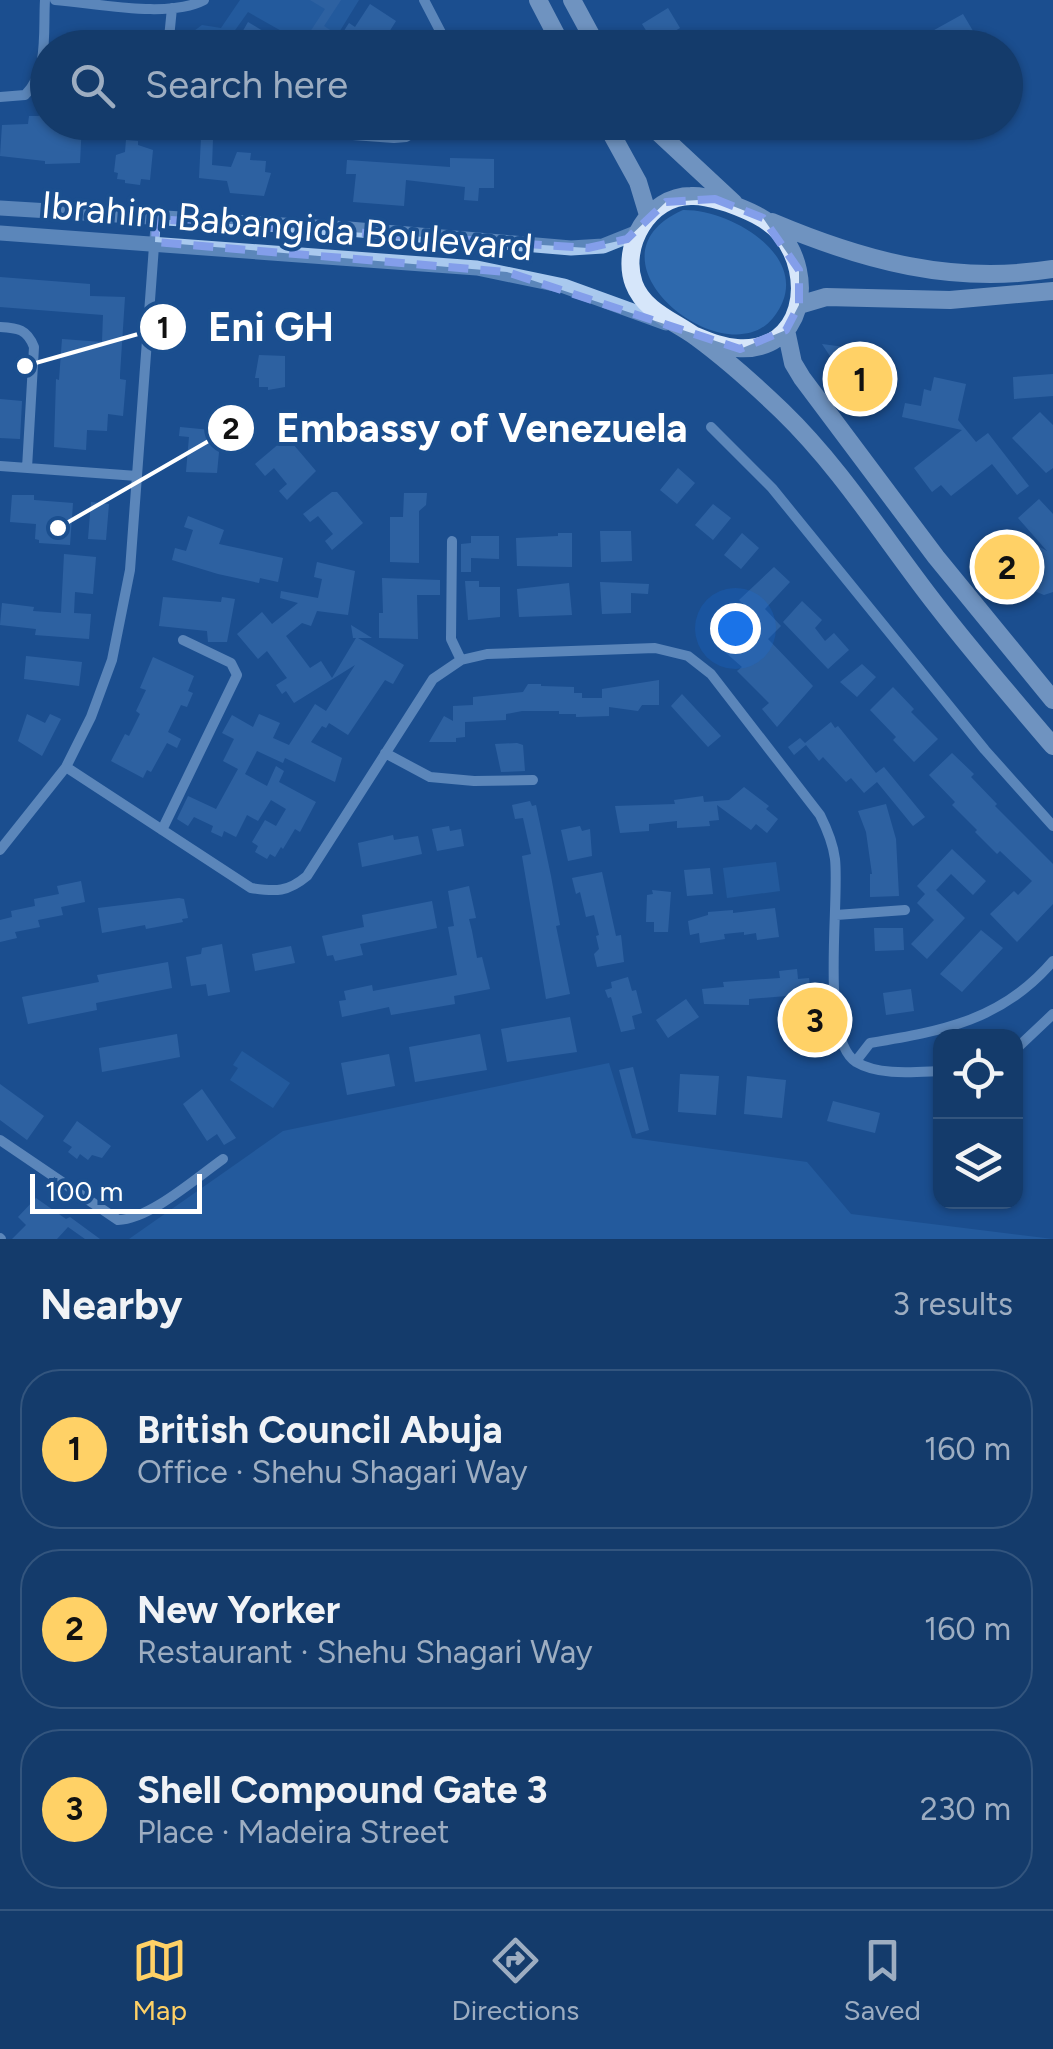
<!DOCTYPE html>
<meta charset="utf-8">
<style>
body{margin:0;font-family:Figtree,sans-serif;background:#1d4271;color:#f1f3f6}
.controls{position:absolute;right:30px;bottom:30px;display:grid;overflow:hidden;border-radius:20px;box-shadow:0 2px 8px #0004}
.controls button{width:90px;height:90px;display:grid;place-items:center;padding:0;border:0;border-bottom:2px solid #33557e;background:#143b6b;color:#f1f3f6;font:50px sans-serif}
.scale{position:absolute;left:30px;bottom:25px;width:172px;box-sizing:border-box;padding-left:10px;border:5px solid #fff;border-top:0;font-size:28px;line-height:35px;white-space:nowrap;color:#fff;-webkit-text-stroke:8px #1b4f8f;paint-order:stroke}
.you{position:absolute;left:735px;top:628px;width:35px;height:35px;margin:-25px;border:8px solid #fff;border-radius:50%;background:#1a73e8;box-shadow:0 0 0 15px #1a73e833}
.badge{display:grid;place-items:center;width:65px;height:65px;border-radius:50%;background:#ffd166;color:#111;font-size:32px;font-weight:700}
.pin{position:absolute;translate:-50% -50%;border:5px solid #fff;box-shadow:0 2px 10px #0006}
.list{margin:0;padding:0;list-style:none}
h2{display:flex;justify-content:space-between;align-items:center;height:130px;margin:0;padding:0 40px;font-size:42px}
h2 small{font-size:32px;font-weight:400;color:#9dadc1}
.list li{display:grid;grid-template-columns:65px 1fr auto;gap:30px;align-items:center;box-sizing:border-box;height:160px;margin:0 20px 20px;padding:0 20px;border:2px solid #33557e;border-radius:40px}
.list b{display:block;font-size:38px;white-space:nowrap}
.list p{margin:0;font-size:32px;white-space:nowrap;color:#9dadc1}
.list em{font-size:32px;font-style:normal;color:#9dadc1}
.icon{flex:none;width:55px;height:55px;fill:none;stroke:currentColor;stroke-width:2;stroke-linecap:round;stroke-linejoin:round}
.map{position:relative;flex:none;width:1053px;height:1239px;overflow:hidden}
.search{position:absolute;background:#143b6b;box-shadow:0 2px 8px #0004;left:30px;right:30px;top:30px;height:110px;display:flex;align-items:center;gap:25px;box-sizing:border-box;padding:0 35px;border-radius:55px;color:#9dadc1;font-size:38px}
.sheet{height:670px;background:#143b6b}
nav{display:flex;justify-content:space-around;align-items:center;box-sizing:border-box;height:140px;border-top:2px solid #33557e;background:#143b6b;font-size:28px;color:#9dadc1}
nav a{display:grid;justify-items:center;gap:5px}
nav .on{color:#ffd166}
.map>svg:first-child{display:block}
</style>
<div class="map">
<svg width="1053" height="1239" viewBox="0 0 1053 1239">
<rect width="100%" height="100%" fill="#1b4f8f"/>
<path fill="#2e69ad" d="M240,0H359L330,47H302L301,42L248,12L223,47L178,48V43L202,25L221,28Z
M683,210C733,209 819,261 773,318C724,378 575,258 683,210Z
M776,862L780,891L727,898L723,868Z
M242,1051L290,1083L273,1108L230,1080L238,1068L233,1065Z
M609,1063L632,1138L807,1162L851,1214L1053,1239H129L283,1131Z"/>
<path fill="#4478b7" d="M310,0H341L324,26L330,30L324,40L310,32L325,9Z
M370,4L396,21L379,48H342L344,44L338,40L349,23L355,27Z
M668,8L680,28L654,43L642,24Z
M963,14L983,48H935L927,34Z
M248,22L258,28L291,48H233Z
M40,97H48V122H82L80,163L45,164V161L0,156L2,125L28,124L29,116H39Z
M201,138L213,139L212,165L231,167L237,152L251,153L250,160L266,161L265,172L271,173L264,196L230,193L227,181L199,178Z
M126,140L138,141V145L153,150L150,180L141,179L140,185L125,183V180L117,179L118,173L114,172L116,155L125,152Z
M450,158L494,159V188H479L478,201L464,200L465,187L406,180L404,206L353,202L356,174H346L347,160L450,167Z
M0,277L90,284V296L125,297L120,374V379L126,380L123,416L108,414L107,431L87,430L86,450L54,447L56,379L59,380L62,339L102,342L103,315L0,307Z
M822,344L852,348L877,382L857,397Z
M259,355L285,356V387L268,390V387H259V378H255Z
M1053,374V396L1014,399L1013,377Z
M934,377L966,384L958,420L976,442L988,433L1029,486L1017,495L992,464L951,496L941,485L932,492L914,468L962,430L902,417L905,403L921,406L924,389L931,391Z
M0,399L22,401L20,439L0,438Z
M1040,412L1053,425V468L1046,473L1012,438Z
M180,427L221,431L217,473L186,472L189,437L179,436Z
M287,437L316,471L287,500L279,491L287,484L274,468L265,476L255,464Z
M678,468L695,483L677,504L660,490Z
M332,492H337L363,523L332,550L325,541L333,534L318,516L310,522L303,514Z
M404,493H427L426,505L419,511V563L390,562V517H403Z
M12,495H34V500L73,503L70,545L39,543V540L35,539L36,524L10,522Z
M1039,499L1053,514V592L1044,595L1032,590L1023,563L1007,577L997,566L992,570L976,552L994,531L1007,529L1047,551L1018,518Z
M91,502L109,504L106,540L88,539Z
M713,504L731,518L713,540L695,525Z
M188,516L224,530L219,544L283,558L278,582L260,578L259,583L218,574L172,560L175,548L186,551L193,530L184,527Z
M600,531H631L632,561L601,562Z
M558,533H572V567L517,566L516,538L558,536Z
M742,533L759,548L741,569L724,555Z
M471,536H499V559L471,558V572H461V544L471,543Z
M64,554L96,557L93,594L75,592L74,613L91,614L89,639L35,635L36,629L0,625L2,603L34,607L33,611L61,613Z
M317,562L355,571L348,615L317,611L311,626L302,623L286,636L310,668L321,661L332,678L356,638H353L351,625L372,638H358L404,665L393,684L385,680L348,735L329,723L326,728L322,726L311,742L342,758L335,782L285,758L283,763L257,751L245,774L267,786L276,766L284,771L279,782L316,802L300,832L295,829L283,849L281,847L275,857L270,854L267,859L255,852L258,846L252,842L265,820L276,826L286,809L271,800L258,821L247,815L236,837L224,831L222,837L211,832L213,826L194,817L188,826L177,819L188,796L216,809L238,769L223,761L234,739L222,733L232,715L253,727L259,714L280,723L273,738L289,745L315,704L326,711L355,665L294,703L286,691L282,694L276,685L287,678L267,651L258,659L237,634L262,612L272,624L298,603L280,598L281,591L318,598L322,579L314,577Z
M774,567L790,582L765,609L781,626L768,639L813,686L777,727L762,709L769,703L737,671L742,667L725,652L729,647L721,640L750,611L739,600Z
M382,578L440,580V595H417L418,639L379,638V613H383Z
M465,581H479V587H500V617L468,620Z
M600,582L649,584L648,594L631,593V613L602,614Z
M569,583L572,615L519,617L517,589Z
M163,597L221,602L222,597L235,599L227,642H208L207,631L159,626Z
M802,601L822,620L815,628L825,641L834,633L849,650L828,669L783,622Z
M26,656L82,662L79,686L24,679Z
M153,657L194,676L188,691L193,693L187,707L181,705L168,732L181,739L177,748L167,743L151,772L147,770L143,778L111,761L125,734L129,736L140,714L136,711L146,690L140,688Z
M862,664L876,677L857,697L840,682Z
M659,680V705H642L638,711L609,707V716L576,717V714H559V711H522L506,714V720L465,722V737L456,738V742H429L444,716L453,721V706L473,705V697L523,692L528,684H541V686L574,687V693H582V698H602V689Z
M893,687L914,709L911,712L938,739L914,762L893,740L896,737L870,710Z
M682,694L721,736L708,747L671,706Z
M27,714L45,723L50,714L61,719L42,756L18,741Z
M831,722L835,728L838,726L876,773L884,767L925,817L913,826L877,782L864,793L851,778L846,782L823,757L819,761L806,745L794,755L788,747L800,738L805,743Z
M517,743L523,745L525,771L501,772L495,744Z
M952,753L974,774L971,777L997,804L995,806L1053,864V904L1017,942L990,914L1014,891L1018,895L1032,881L1000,851L997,854L975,832L977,830L952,805L955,802L929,775Z
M744,787L769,806L766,809L778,819L767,833L756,824L751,830L717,805L719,820L709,821L710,826L677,828V821L649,824V831L620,833L615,806L675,804L674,800L703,796L704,802L729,800Z
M530,801L532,806L536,805L551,876L560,925L556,926L570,994L546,999L522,856L531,854L523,818L515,819L512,805Z
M886,804L896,839L899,896L870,897V874H872L866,832L858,811Z
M449,826L450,831L461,829L464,846L437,851L432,829Z
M580,826L582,831L590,829L592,856L568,861L561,830Z
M393,835L394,840L418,836L422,854L362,867L358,843Z
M952,849L986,881L973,895L951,874L936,890L965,918L927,959L911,944L934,920L917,903L925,894L917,886Z
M710,868L713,894L687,896L684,870Z
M602,872L616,936L621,935L624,962L597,967L594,954L599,949L596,936L599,935L594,915L586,917L580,892L576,894L572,878Z
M81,881L85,902L61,907L63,915L38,920L40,927L15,932L17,938L0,942V920L12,917L11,911L35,906L34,899L59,894L57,886Z
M469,886L476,918L469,919L472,931L477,958L482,957L490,989L454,996L455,1004L391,1015L389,1007L342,1017L339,1001L346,1000L344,991L372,985L373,991L457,975L448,927L454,926L448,891Z
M652,890L671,892L668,932H654V922H646L647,895L653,894Z
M179,898L184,899L188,918L182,919L183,922L146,929L145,925L102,933L98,908Z
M432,901L437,928L360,944L363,955L335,961L333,955L327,956L322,936L364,927L362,915Z
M775,908L779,937L757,940L756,933L744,935V932L724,934L725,939L700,943L699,933L690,935L688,921L708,915V912L733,910V913Z
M874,928H903L904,950L875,951Z
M981,930L1003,948L962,992L940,974Z
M222,944L230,992L208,996L206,984L191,986L186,957L201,954L202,948Z
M291,946L295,963L255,971L252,954Z
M168,962L172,988L96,1003L97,1010L28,1024L22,997L99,982L97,975Z
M797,969L798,979L809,978L811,994L749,999V1005L704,1004L702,989L724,987L723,982L780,978L779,971Z
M628,977L632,991L636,990L642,1013L632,1016L635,1029L621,1032L611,997L608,998L605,990L612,988L611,982Z
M911,989L914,1011L886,1015L883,993Z
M686,999L699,1017L668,1038L656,1020Z
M570,1017L577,1052L507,1062L501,1029Z
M177,1034L180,1057L102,1072L99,1048Z
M480,1034L487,1070L415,1082L409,1047Z
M389,1054L395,1086L347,1095L341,1063Z
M633,1067L649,1130L636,1134L619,1070Z
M680,1074L719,1076L716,1115L678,1112Z
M747,1076L786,1080L782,1118L744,1114Z
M0,1084L44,1116L27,1140L0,1120Z
M202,1089L236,1138L224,1145L217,1134L207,1141L183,1104Z
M833,1101L880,1113L875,1133L827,1121Z
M77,1121L111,1146L102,1158L92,1155L88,1160L80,1154L77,1159L68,1152L72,1147L63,1141Z
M36,1198L66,1219L70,1217L100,1239H85L68,1227L57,1239H12L26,1225L18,1217Z"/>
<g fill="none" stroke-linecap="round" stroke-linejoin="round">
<path stroke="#a9c9ee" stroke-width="10" d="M55,0C96,3 168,19 204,0
M424,0L449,48
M168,48L172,8
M0,97L25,95C49,72 43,31 45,0
M178,122L394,138L406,137L431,122
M0,327C18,328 27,329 34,347L27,468
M711,427L772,488L985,750L1053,826
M0,466L137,476
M452,541L451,639L461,660
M385,753L430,777L474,781L533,780
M66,767L251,888C276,892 288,892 307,876L433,679L461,660L487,654L655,648L688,656L711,674L820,815C827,829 833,843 835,859C840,903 819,1038 856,1062C879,1076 915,1072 940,1071
M162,830L237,675L231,663L183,640
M0,850L66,767L91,717L112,660L130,570L156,219
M836,915L905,910
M1016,1049L1053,1014
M856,1061L870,1043C943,1031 1003,1020 1053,961
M0,1140L118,1220C150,1219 196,1178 223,1159
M0,1238L1,1239"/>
<path stroke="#a9c9ee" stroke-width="15" d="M0,208L349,229L571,248L603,246L638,232
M0,233L477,268L564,286L666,323"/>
<path stroke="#d6e6fa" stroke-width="18" d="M538,0L563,48
M572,0L598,48
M605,122L638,182L648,215
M647,122L734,203
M772,222C864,261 953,285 1053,269
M799,305L826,297L950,300L1053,291
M786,330L793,363L802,378L936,557L1053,700
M693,335C708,341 721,347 737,348C804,353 816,276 780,233C767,218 747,210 728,203C717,200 703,195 691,196C649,196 620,246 634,284C644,311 674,321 696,337C726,359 755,385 782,411C842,469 886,541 937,606C974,654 1014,700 1053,746"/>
</g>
<path d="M0 0H1053V1239H0ZM715,199L763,218L799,270V305L786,330L740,349L507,272L155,242L156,219L588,248L627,239L666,202Z" fill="#1b4f8f" fill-opacity=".55" fill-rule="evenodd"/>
<path fill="none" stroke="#839eea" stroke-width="8" stroke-dasharray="20 12" stroke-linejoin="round" d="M715,199L763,218L799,270V305L786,330L740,349L507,272L155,242L156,219L588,248L627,239L666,202Z"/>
<g text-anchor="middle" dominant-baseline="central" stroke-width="8" stroke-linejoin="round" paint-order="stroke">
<g font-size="38" fill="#fff" stroke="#1b4f8f">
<text transform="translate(287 226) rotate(5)">Ibrahim Babangida Boulevard</text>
</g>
</g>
<path fill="none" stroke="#fff" stroke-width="4" d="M25 366L163 327M58 528L231 428"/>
<g fill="#fff" stroke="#1b4f8f" stroke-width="4">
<circle cx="25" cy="366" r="10"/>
<circle cx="58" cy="528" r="10"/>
<circle cx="163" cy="327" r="25"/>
<circle cx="231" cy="428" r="25"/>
</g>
<g font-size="30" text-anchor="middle" font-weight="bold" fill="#111">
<text x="163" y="338">1</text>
<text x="231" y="439">2</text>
</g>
<g font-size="40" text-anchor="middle" font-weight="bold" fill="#fff" stroke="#1b4f8f" stroke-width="8" stroke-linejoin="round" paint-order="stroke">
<text x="271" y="341">Eni GH</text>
<text x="482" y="442">Embassy of Venezuela</text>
</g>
</svg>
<div class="controls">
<button><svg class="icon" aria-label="locate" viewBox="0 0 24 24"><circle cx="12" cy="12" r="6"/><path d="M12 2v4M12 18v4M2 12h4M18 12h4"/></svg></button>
<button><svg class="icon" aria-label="layers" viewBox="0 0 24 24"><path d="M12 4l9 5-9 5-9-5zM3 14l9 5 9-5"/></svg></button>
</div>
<div class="scale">100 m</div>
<div class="you"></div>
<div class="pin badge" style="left:860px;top:379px">1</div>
<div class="pin badge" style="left:1007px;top:567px">2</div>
<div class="pin badge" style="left:815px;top:1020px">3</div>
<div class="search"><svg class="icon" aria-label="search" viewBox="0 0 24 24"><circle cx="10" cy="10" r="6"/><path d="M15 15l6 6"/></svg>Search here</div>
</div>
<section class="sheet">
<h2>Nearby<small>3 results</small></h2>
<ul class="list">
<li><span class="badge">1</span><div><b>British Council Abuja</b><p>Office · Shehu Shagari Way</p></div><em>160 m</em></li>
<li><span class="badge">2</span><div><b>New Yorker</b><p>Restaurant · Shehu Shagari Way</p></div><em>160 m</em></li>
<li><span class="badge">3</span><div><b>Shell Compound Gate 3</b><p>Place · Madeira Street</p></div><em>230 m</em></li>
</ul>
</section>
<nav>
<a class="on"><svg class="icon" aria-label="map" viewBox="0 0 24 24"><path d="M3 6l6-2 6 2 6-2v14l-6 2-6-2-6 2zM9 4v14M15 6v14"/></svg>Map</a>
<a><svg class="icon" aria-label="directions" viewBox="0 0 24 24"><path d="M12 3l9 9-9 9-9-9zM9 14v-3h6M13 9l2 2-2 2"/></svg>Directions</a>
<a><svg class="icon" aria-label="saved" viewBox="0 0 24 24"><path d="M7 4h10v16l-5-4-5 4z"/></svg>Saved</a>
</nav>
